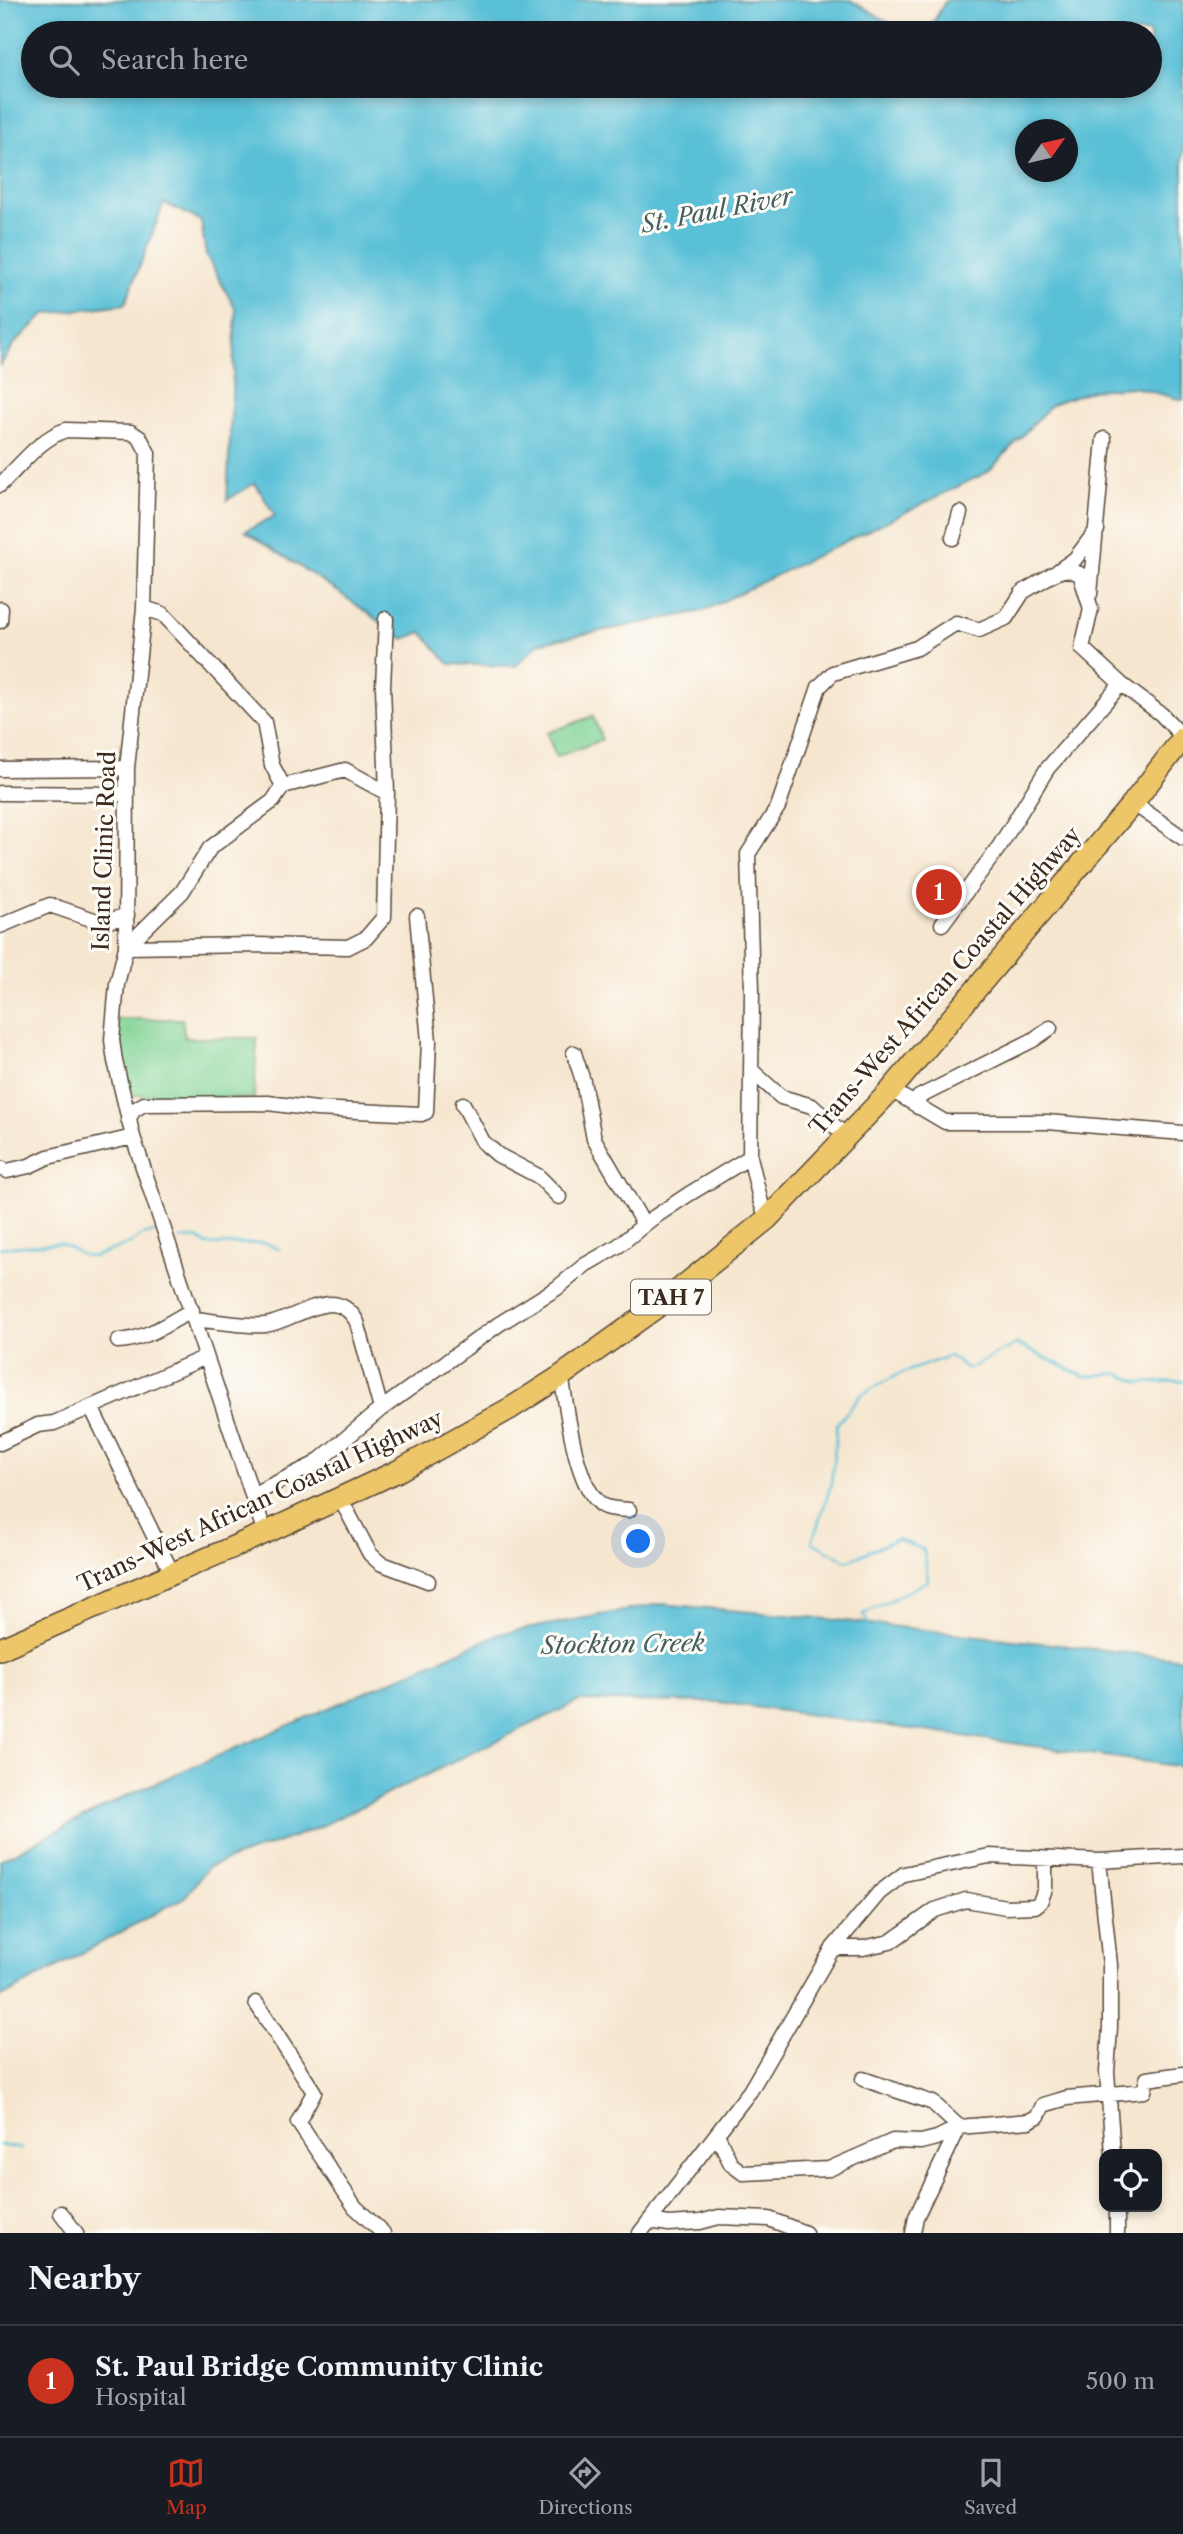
<!DOCTYPE html>
<style>
body{margin:0;font-family:"Libre Caslon Text",serif;background:#242831;color:#f1f3f6}
.controls{position:absolute;right:21px;bottom:21px;display:grid;overflow:hidden;border-radius:14px;box-shadow:0 4px 10px #0003}
.controls button{width:63px;height:63px;display:grid;place-items:center;padding:0;border:0;border-bottom:2px solid #363941;background:#171b24;color:#f1f3f6;font:35px sans-serif}
.compass{position:absolute;left:1015px;top:119px;width:63px;height:63px;border-radius:50%;background:#171b24;box-shadow:0 4px 10px #0003;rotate:56deg}
.you{position:absolute;left:639px;top:1542px;width:24px;height:24px;margin:-18px;border:5px solid #fff;border-radius:50%;background:#1a73e8;box-shadow:0 0 0 10px #1a73e833}
.badge{display:grid;place-items:center;width:46px;height:46px;border-radius:50%;background:#c8321e;color:#fff;font-size:23px;font-weight:700}
.pin{position:absolute;translate:-50% -50%;border:4px solid #fff;box-shadow:0 2px 7px #0006}
.list{margin:0;padding:0;list-style:none}
h2{display:flex;justify-content:space-between;align-items:center;height:91px;margin:0;padding:0 28px;font-size:30px}
h2 small{font-size:23px;font-weight:400;color:#9ea1a6}
.list li{display:grid;grid-template-columns:46px 1fr auto;gap:21px;align-items:center;box-sizing:border-box;height:112px;padding:0 28px;border-top:2px solid #363941}
.list b{display:block;font-size:26px;white-space:nowrap}
.list p{margin:0;font-size:23px;white-space:nowrap;color:#9ea1a6}
.list em{font-size:23px;font-style:normal;color:#9ea1a6}
.icon{flex:none;width:38px;height:38px;fill:none;stroke:currentColor;stroke-width:2;stroke-linecap:round;stroke-linejoin:round}
.map{position:relative;flex:none;width:1183px;height:2233px;overflow:hidden}
.search{position:absolute;background:#171b24;box-shadow:0 4px 10px #0003;left:21px;right:21px;top:21px;height:77px;display:flex;align-items:center;gap:18px;box-sizing:border-box;padding:0 24px;border-radius:38px;color:#9ea1a6;font-size:26px}
.sheet{height:203px;background:#171b24}
nav{display:flex;justify-content:space-around;align-items:center;box-sizing:border-box;height:98px;border-top:2px solid #363941;background:#171b24;font-size:19px;color:#9ea1a6}
nav a{display:grid;justify-items:center;gap:4px}
nav .on{color:#c8321e}
.map>svg:first-child{display:block}
</style>
<div class="map">
<svg width="1183" height="2233" viewBox="0 0 1183 2233">
<rect width="100%" height="100%" fill="#fdfcf7"/>
<filter id="ink" filterUnits="userSpaceOnUse"><feTurbulence type="fractalNoise" baseFrequency=".0143" numOctaves="2"/><feDisplacementMap in="SourceGraphic" scale="14" xChannelSelector="R" yChannelSelector="G"/><feConvolveMatrix kernelMatrix="1 2 1 2 8 2 1 2 1" color-interpolation-filters="sRGB"/></filter>
<filter id="wash" filterUnits="userSpaceOnUse"><feTurbulence type="fractalNoise" baseFrequency=".00686" numOctaves="4" result="noise"/><feDisplacementMap in="SourceGraphic" scale="28" xChannelSelector="R" yChannelSelector="G"/><feGaussianBlur stdDeviation="1.57" result="paint"/><feColorMatrix in="noise" values="0 0 0 0 0 0 0 0 0 0 0 0 0 0 0 0 0 1.4 0 .05"/><feComposite in="paint" operator="in"/></filter>
<g filter="url(#wash)">
<rect width="100%" height="100%" fill="#f6e6cf"/>
<path fill="#81d394" stroke="#5e7e59" stroke-width="2" d="M593,716L602,740L556,757L547,733Z
M117,1019H182L185,1038H257L254,1099L131,1095L116,1039Z"/>
<path fill="#5ac0d7" stroke="#4a757a" stroke-width="2" fill-rule="evenodd" d="M0,0H850L902,30L927,33L946,0H1183V400L1133,387L1092,390L1052,404L988,472L703,611L539,643L516,666L449,664L422,632L404,639L337,591L245,531L275,516L255,483L227,500L236,310L206,255L201,221L164,203L125,304L45,314L14,344L0,366ZM33,33H1150V86H33ZM1026,130H1068V172H1026Z
M660,1604L809,1617L1183,1659V1767L718,1702L579,1701L313,1830L208,1867L185,1897L0,1998V1860L130,1794L499,1634Z"/>
<g fill="none" stroke-linecap="round" stroke-linejoin="round">
<path stroke="#5ac0d7" stroke-width="2.5" d="M180,1239L197,1238L207,1245L264,1243L279,1249
M0,1248L60,1243L85,1256L93,1257L131,1243L142,1235L159,1231
M867,1627L868,1624L863,1614L928,1581L924,1550L897,1539L847,1561L812,1542L831,1485L837,1424L861,1395L897,1375L949,1356L968,1369L1016,1344L1085,1377L1116,1373L1141,1383L1183,1381
M0,2145L21,2149"/>
</g>
</g>
<g filter="url(#ink)">
<g fill="none" stroke-linecap="round" stroke-linejoin="round">
<g stroke="#574639" stroke-width="17">
<path id="minor" d="M0,485C19,467 40,438 66,430L131,432L140,438L148,453L144,608L127,768L126,947L117,984L112,1040L115,1061L133,1137L265,1533
M953,538L960,513
M1058,571L1075,559L1097,530
M1090,594L1104,439
M144,608L163,614L264,722L272,765L283,786L345,770L387,793
M0,621L1,609
M0,769L127,768
M283,786L273,801L210,848L182,892L126,947L255,945L348,947L366,938L384,917L387,793L383,687L386,619
M0,793L127,794
M1133,803L1183,838
M942,924L999,847L1047,769L1121,684
M0,926L50,905L103,923L127,915
M574,1053L583,1081L594,1139L644,1225
M751,1070L781,1097L812,1106L847,1137
M891,1090L945,1122H1047L1183,1133
M463,1104L483,1142L498,1155L538,1176L559,1197
M918,1107L919,1097L1033,1040L1050,1028
M128,1119L134,1110L144,1104L268,1103L316,1109L421,1114L426,1112L429,1041L417,916
M0,1168L7,1171L29,1166L48,1157L133,1137
M767,1219L761,1203L750,1157L752,991L748,854L778,807L819,687L833,673L917,648L956,623L979,630L1006,618L1023,592L1053,574L1067,569L1080,574L1091,609L1082,648L1121,684L1161,714L1183,737
M195,1319C214,1321 247,1327 265,1325C296,1321 335,1282 357,1322L381,1409
M118,1341C145,1340 169,1323 192,1310
M561,1376C568,1410 574,1485 602,1505C609,1510 621,1509 629,1510
M91,1407L206,1357
M0,1443L38,1425L54,1423L91,1407L172,1573
M252,1495L315,1464L381,1409L499,1324L557,1288L585,1265L618,1246L650,1220L689,1194L750,1157
M340,1498L370,1554L380,1563L428,1581
M1099,1861L1110,1965V2027L1107,2072L1113,2154
M833,1948H863L890,1942L935,1910L966,1900L1006,1907L1035,1906L1040,1902L1045,1889V1860
M256,2003L314,2092L298,2122L355,2207L383,2233
M863,2079L933,2103L959,2127L916,2217L913,2233
M717,2134L731,2164L743,2173L829,2169L893,2141L921,2142L937,2138L959,2127L1029,2121L1038,2116L1043,2105L1067,2098L1144,2091L1147,2079L1183,2074
M1117,2207V2233
M61,2213L76,2233
M649,2221L669,2224L700,2222L719,2217L769,2219L805,2233
M640,2233L750,2091L833,1948L879,1893L904,1874L989,1856L1099,1861L1183,1856"/>
</g>
<g stroke="#574639" stroke-width="24">
<path id="highway" d="M0,1649L265,1533L398,1471L511,1408L561,1376L661,1304L767,1219L891,1090L1133,803L1183,738"/>
</g>
<use href="#minor" stroke="#fff" stroke-width="14"/>
<use href="#highway" stroke="#ecc669" stroke-width="21"/>
</g>
</g>
<g text-anchor="middle" dominant-baseline="central" stroke-width="6" stroke-linejoin="round" paint-order="stroke">
<rect fill="#fdfcf7" stroke="#75695f" stroke-width="2" x="631" y="1279.5" width="80" height="35" rx="5"/>
<g font-size="21" font-weight="bold" fill="#3b2a1e">
<text x="671" y="1297">TAH 7</text>
</g>
<g font-size="23" fill="#3b2a1e" stroke="#fdfcf7">
<text transform="translate(104 851) rotate(-88)">Island Clinic Road</text>
<text transform="translate(945 981) rotate(-49)">Trans-West African Coastal Highway</text>
<text transform="translate(260 1501) rotate(-25)">Trans-West African Coastal Highway</text>
</g>
<g font-size="24" font-style="italic" fill="#465e5f" stroke="#fdfcf7">
<text transform="translate(717 210) rotate(-11)">St. Paul River</text>
<text transform="translate(623 1644) rotate(-1)">Stockton Creek</text>
</g>
</g>
</svg>
<div class="controls">
<button><svg class="icon" aria-label="locate" viewBox="0 0 24 24"><circle cx="12" cy="12" r="6"/><path d="M12 2v4M12 18v4M2 12h4M18 12h4"/></svg></button>
</div>
<svg class="compass" viewBox="-18 -18 36 36"><path d="M0-13l5 13h-10z" fill="#e53935"/><path d="M0 13l5-13h-10z" fill="#9ea1a6"/></svg>
<div class="you"></div>
<div class="pin badge" style="left:939px;top:892px">1</div>
<div class="search"><svg class="icon" aria-label="search" viewBox="0 0 24 24"><circle cx="10" cy="10" r="6"/><path d="M15 15l6 6"/></svg>Search here</div>
</div>
<section class="sheet">
<h2>Nearby<small></small></h2>
<ul class="list">
<li><span class="badge">1</span><div><b>St. Paul Bridge Community Clinic</b><p>Hospital</p></div><em>500 m</em></li>
</ul>
</section>
<nav>
<a class="on"><svg class="icon" aria-label="map" viewBox="0 0 24 24"><path d="M3 6l6-2 6 2 6-2v14l-6 2-6-2-6 2zM9 4v14M15 6v14"/></svg>Map</a>
<a><svg class="icon" aria-label="directions" viewBox="0 0 24 24"><path d="M12 3l9 9-9 9-9-9zM9 14v-3h6M13 9l2 2-2 2"/></svg>Directions</a>
<a><svg class="icon" aria-label="saved" viewBox="0 0 24 24"><path d="M7 4h10v16l-5-4-5 4z"/></svg>Saved</a>
</nav>
